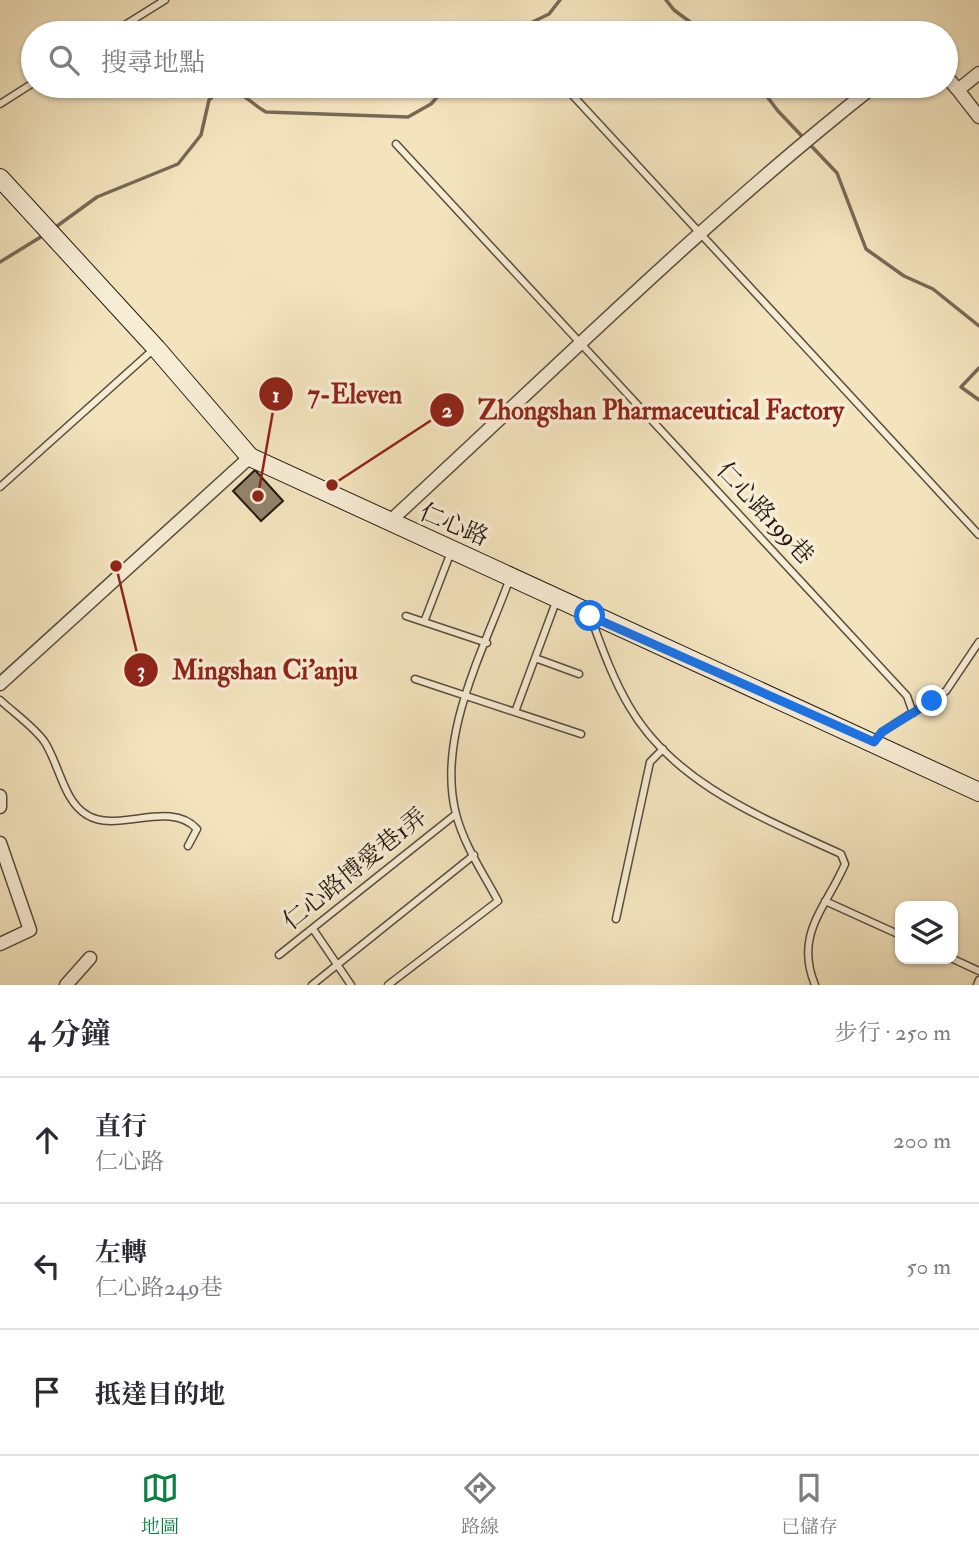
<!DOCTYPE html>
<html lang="zh-TW">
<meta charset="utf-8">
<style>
body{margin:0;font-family:"IM FELL Double Pica","Noto Serif TC",serif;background:#f2f2f3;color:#2b2b33}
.controls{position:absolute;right:21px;bottom:21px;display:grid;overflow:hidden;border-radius:14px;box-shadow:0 2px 5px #0004}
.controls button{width:63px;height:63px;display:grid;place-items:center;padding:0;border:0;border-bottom:2px solid #e1e1e2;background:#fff;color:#2b2b33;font:35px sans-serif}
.stop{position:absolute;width:21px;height:21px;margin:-16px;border:5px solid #1a73e8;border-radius:50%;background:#fff}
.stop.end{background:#1a73e8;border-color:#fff;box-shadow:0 2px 7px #0008}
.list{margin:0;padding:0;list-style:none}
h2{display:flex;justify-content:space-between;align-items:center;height:91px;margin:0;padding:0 28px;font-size:30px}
h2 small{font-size:23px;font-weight:400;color:#7c7c81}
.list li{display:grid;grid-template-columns:46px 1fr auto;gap:21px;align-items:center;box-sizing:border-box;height:126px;padding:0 28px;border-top:2px solid #e1e1e2}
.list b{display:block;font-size:26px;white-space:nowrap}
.list p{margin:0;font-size:23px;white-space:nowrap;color:#7c7c81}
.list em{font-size:23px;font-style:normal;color:#7c7c81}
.icon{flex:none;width:38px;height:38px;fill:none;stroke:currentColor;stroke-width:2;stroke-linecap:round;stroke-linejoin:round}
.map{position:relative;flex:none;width:979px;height:985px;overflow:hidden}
.search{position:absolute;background:#fff;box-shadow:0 2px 5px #0004;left:21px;right:21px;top:21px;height:77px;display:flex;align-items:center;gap:18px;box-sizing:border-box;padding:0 24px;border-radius:38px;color:#7c7c81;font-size:26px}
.sheet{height:469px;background:#fff}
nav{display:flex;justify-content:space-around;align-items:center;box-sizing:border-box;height:98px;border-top:2px solid #e1e1e2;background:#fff;font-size:19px;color:#7c7c81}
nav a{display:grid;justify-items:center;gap:4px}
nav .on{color:#0b8043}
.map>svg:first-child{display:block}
</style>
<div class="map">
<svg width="979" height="985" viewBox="0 0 979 985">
<rect width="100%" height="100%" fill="#f3e4be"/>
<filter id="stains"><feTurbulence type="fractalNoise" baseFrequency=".00286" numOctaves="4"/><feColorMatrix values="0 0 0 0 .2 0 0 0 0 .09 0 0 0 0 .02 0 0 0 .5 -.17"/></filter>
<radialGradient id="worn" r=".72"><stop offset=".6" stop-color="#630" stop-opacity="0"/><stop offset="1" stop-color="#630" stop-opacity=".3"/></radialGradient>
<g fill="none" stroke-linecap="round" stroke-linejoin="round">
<path stroke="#776956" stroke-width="3.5" d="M666,0L674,10L705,33
M510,33L549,14L560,0
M759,86L778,111L837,173L866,249L904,276L933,289L979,326
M53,229L97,197L178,164L201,135L209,100C231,76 246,101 266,112L408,117L431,104L447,86
M0,262L44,235
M979,368L961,387L979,400"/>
</g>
<path fill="#91836b" stroke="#261912" stroke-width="2" d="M255,470L283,501L261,521L233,491Z"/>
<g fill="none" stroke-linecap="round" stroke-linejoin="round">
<g stroke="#594c3d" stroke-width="9">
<path id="lane" d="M112,33L165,0
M564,86L979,535
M0,104L33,83
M396,144L907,696L913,713
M0,487L155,348
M406,616L487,643
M591,618C602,648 613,679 629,706C674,784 763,818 841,854L845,864C826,908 794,934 815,985
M424,622L451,552
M535,658L579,674
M415,679L581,734
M0,700C14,713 33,726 44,741C59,763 63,801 87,815C117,834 170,799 197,829L188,846
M515,712L557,599
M875,741L882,732L946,691L979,642
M825,901L900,935
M616,919L650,762L663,749
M313,929L351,985
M279,955L456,814
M953,959L979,971
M312,985L474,855
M388,985L498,901C483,873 464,845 456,814C436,736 484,650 510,578
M977,985L979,980"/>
</g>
<g stroke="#594c3d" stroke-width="15">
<path id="street" d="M946,76L958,90L979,73
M958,90L979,117
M388,523C548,376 704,220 874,86
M0,684L250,457
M0,796V807
M0,843L30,930L0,944
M66,985L90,958"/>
</g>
<g stroke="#261912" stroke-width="20">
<path id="secondary" d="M0,178L156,348L250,457L979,792"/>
</g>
<use href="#lane" stroke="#f7edd5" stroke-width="6"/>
<use href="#street" stroke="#f7edd5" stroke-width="12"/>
<use href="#secondary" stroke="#f7edd5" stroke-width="18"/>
</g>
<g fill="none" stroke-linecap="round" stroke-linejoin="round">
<path stroke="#1a73e8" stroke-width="9" d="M590,616L874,742L882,732L932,701"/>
</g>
<g text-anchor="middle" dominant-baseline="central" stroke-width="7" stroke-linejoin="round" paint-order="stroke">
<g font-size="24" fill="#261912" stroke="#f7edd5">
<text transform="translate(765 513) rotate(47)">仁心路199巷</text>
<text transform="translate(454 525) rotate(23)">仁心路</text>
<text transform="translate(355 869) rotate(-39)">仁心路博愛巷1弄</text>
</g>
</g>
<path fill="none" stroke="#8f2418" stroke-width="2.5" d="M258 496L276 394M332 485L447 410M116 566L141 670"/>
<g fill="#8f2418" stroke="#f7edd5" stroke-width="2.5">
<circle cx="258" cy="496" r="7"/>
<circle cx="332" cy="485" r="7"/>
<circle cx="116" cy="566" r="7"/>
<circle cx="276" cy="394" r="18"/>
<circle cx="447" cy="410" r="18"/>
<circle cx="141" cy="670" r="18"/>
</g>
<g font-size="21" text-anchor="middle" font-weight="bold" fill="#fff">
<text x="276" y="402">1</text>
<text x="447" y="417">2</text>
<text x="141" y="677">3</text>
</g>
<g font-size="26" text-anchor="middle" font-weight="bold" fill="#8f2418" stroke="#f7edd5" stroke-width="7" stroke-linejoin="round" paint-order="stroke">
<text x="355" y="403">7-Eleven</text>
<text x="661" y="419">Zhongshan Pharmaceutical Factory</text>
<text x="265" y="679">Mingshan Ci'anju</text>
</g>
<rect width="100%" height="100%" filter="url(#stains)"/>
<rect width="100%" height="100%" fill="url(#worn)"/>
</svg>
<div class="controls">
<button><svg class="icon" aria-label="layers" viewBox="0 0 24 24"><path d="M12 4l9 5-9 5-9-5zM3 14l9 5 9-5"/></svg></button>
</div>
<div class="stop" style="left:590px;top:616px"></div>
<div class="stop end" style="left:932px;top:701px"></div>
<div class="search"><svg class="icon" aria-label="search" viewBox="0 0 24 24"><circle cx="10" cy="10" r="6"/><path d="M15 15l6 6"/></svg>搜尋地點</div>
</div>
<section class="sheet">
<h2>4 分鐘<small>步行 · 250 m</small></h2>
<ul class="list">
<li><svg class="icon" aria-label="ahead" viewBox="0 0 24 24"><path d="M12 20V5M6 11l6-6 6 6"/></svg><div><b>直行</b><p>仁心路</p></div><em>200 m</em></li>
<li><svg class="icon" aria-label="left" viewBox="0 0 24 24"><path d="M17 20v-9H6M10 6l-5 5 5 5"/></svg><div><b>左轉</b><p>仁心路249巷</p></div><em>50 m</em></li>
<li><svg class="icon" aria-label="arrive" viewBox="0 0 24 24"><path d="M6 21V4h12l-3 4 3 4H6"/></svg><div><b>抵達目的地</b></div></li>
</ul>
</section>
<nav>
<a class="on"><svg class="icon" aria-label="map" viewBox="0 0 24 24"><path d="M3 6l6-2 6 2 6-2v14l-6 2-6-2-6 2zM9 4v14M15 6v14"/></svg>地圖</a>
<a><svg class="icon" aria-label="directions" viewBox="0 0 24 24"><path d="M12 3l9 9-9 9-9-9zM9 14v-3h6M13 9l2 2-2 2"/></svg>路線</a>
<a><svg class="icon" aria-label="saved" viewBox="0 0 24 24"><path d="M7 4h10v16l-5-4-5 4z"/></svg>已儲存</a>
</nav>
